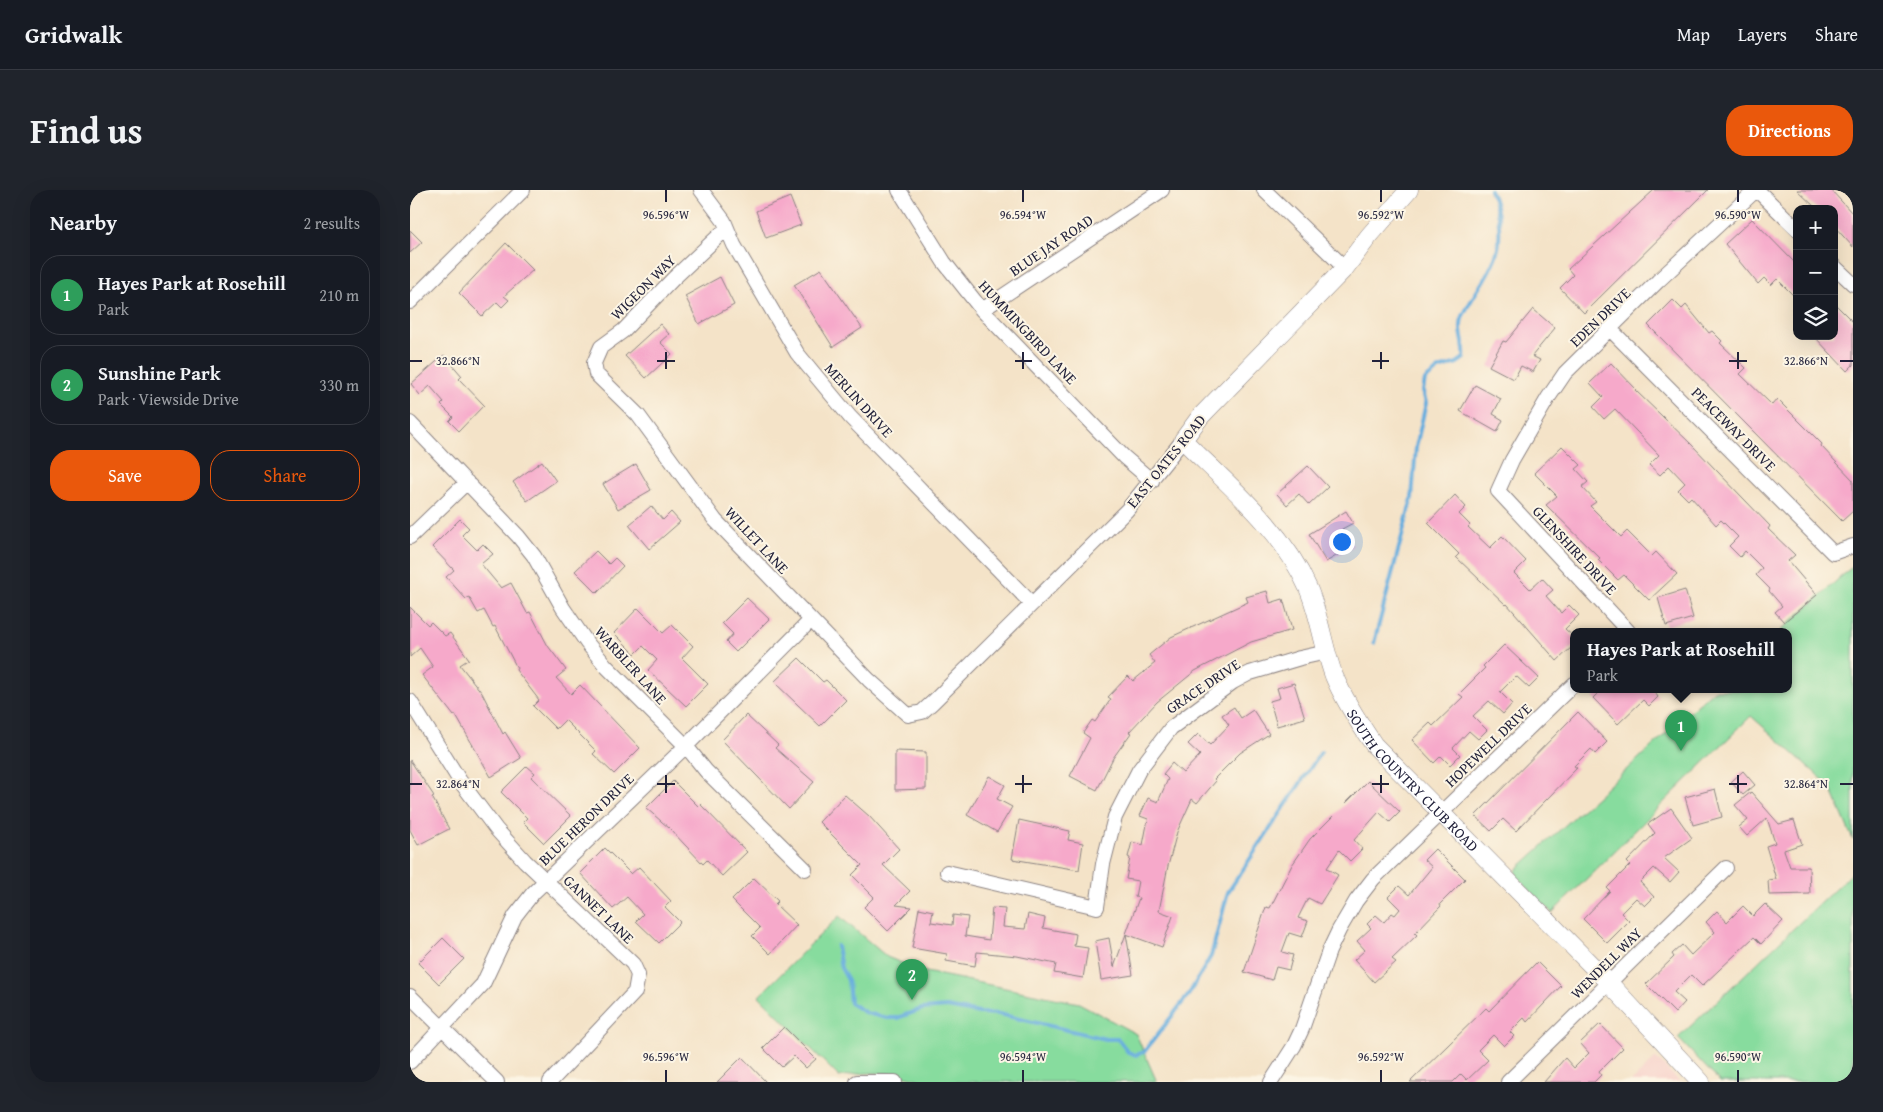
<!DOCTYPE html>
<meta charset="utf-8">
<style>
body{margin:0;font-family:"Gentium Book Plus",serif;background:#20242c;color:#f1f3f6}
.controls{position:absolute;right:15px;top:15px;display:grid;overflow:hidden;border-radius:10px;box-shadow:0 5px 20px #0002}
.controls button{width:45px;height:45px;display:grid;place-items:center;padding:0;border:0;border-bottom:1px solid #363941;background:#171b24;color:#f1f3f6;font:25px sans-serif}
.you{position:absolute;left:931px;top:351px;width:18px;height:18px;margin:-12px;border:4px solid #fff;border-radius:50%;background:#1a73e8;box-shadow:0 0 0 8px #1a73e833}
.badge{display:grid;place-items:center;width:32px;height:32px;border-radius:50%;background:#ea580c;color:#fff;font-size:16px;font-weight:700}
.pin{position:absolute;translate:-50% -41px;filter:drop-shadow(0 1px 2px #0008)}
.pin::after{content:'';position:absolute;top:26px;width:18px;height:15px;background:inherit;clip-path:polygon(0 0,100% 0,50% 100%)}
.popup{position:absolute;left:1160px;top:438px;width:222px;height:65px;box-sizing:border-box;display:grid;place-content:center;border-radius:10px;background:#171b24;filter:drop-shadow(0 1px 4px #0005);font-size:16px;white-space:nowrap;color:#9ea1a6}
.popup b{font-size:19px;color:#f1f3f6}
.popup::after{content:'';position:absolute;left:50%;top:100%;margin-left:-10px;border:10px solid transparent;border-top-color:#171b24}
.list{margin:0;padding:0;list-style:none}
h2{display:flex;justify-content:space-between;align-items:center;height:65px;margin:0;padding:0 20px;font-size:21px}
h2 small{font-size:16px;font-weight:400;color:#9ea1a6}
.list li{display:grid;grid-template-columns:32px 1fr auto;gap:15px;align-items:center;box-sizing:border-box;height:80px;margin:0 10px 10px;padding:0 10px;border:1px solid #363941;border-radius:20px}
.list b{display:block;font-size:19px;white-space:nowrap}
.list p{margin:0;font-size:16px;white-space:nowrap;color:#9ea1a6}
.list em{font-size:16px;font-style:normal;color:#9ea1a6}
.actions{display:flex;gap:10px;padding:15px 20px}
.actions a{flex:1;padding:11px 0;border:1px solid #ea580c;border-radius:20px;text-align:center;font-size:18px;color:#ea580c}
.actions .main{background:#ea580c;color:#fff}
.icon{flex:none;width:28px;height:28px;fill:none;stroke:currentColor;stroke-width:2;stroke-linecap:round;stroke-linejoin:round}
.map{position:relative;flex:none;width:1443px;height:892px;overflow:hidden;border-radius:20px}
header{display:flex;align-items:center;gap:30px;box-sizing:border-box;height:70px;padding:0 25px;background:#171b24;border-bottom:1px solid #363941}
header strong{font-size:24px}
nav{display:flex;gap:28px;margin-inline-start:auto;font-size:18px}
.intro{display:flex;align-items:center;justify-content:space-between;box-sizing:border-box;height:120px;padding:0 30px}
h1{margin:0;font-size:35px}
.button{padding:12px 22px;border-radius:20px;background:#ea580c;color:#fff;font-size:18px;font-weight:700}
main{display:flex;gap:30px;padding:0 30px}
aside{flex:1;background:#171b24;border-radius:20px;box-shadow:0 5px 20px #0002}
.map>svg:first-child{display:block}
</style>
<header>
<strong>Gridwalk</strong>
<nav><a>Map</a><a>Layers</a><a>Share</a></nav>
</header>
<div class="intro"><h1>Find us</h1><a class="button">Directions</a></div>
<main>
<aside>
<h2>Nearby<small>2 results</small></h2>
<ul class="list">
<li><span class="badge" style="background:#2e9e5b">1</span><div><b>Hayes Park at Rosehill</b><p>Park</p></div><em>210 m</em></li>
<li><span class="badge" style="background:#2e9e5b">2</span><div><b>Sunshine Park</b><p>Park · Viewside Drive</p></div><em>330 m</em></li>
</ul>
<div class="actions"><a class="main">Save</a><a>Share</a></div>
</aside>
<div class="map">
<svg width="1443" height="892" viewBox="0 0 1443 892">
<rect width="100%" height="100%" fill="#fcf5e5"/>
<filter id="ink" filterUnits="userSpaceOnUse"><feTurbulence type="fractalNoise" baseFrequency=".02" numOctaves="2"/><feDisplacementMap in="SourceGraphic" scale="10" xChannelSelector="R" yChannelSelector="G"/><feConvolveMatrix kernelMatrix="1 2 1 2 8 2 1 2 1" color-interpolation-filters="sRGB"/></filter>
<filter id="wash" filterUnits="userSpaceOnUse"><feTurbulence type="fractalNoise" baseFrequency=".0096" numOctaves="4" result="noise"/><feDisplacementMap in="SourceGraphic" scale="20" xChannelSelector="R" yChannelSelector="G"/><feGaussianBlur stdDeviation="1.12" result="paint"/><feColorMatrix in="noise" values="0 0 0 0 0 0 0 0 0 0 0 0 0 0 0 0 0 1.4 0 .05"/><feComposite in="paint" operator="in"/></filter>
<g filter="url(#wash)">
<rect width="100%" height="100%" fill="#f4e3c8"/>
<path fill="#f7d0c9" d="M1246,868L1270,892H1221Z"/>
<path fill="#87dc9e" stroke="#547f6c" d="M1443,376V650L1420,596L1341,526L1142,723L1107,687L1106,681L1108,678L1304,500H1378V442H1369Z
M1443,682V892H1310L1268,848Z
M429,726L477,767L511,781L669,813L726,844L747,892H515C488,881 457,881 429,887L349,806Z"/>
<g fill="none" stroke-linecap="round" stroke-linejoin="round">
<path stroke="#68aede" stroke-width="4" d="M964,453L1002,308L1006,257L1016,213L1013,201L1015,190L1029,179L1047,173L1054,168C1056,154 1047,139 1053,126C1062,106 1077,89 1085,68C1093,49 1089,18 1080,0
M427,756L431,778L438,790L440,813L456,823L477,828H487L512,819L537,817L569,823L589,824L696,849H708L718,862L726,865L734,862L779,804L801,766L818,702L911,562"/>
</g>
<g id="blocks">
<path fill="#f6a9ca" d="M1244,0H1298L1174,123L1150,98L1163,85L1158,79Z
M1387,0H1421L1443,24V57L1424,36V19H1407Z
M380,7L391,35L356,48L346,21Z
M1342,29L1387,75V109L1367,89L1361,95L1354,88L1348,94L1315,54Z
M0,40L12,52L0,63Z
M96,53L123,80L94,106L99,110L92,117L87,112L72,126L49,103Z
M411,79L452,138L423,157L384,95Z
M310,87L324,115L289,134L275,106Z
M1263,110L1272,119L1276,115L1299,143L1302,141L1312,151L1310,153L1336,178L1330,184L1362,215L1367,209L1412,254L1411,256L1443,290V321L1432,331L1238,135Z
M1424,113L1443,132V175L1437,181L1404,146H1424Z
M1123,119L1145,138L1122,166L1130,170L1123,182L1111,176L1104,189L1079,176L1093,151L1096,152Z
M250,134L259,144L250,152L262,164L236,188L215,166Z
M34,165L52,186L49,189L74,215L49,241L39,231L43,227L31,215L34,212L20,196L10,205L1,194Z
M1201,173L1226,199L1225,200L1281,254L1360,336L1358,339L1385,365L1378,371L1407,405L1374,432L1365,422L1372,416L1359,401L1360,399L1346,385L1352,378L1335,361L1330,367L1319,356L1328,347L1311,330L1306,335L1281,307L1278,310L1268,300L1275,293L1259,276L1250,285L1239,275L1249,265L1205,219L1194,229L1183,217L1193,207L1180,193Z
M1065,195L1091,209L1083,224L1093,230L1087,242L1050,221Z
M1152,256L1171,275L1166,279L1178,292L1172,297L1186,312L1180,316L1211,347L1217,341L1242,366L1246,362L1267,384L1239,410L1214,385L1208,390L1188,370L1190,368L1136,315L1147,306L1124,283Z
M132,271L146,291L117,311L103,292Z
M226,274L241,300L208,319L193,294Z
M898,276L918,297L899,315L889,304L877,315L867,304Z
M1045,305L1056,317L1049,324L1060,335L1058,337L1080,358L1092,346L1116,371L1104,383L1120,399L1132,388L1143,400L1136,406L1151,423L1159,415L1169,425L1155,439L1164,447V455L1147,471L1097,414L1096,415L1046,367L1049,364L1018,333Z
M241,316L253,330L261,322L270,332L239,359L219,335Z
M936,321L943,333L932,339L943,356L916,372L899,344Z
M50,329L59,338L52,345L67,360L73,354L83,364L71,374L91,398L101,393L117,423L120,422L138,456L156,480L146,488L161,504L170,495L230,558L204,584L183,564L186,561L155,530L146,539L123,516L129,510L106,480L107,478L85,436L83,437L74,420L68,423L59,407L56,409L36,387L44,380L22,357Z
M186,361L199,374L205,368L213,376L187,403L165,381Z
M1275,400L1283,428L1256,436L1248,408Z
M857,401L860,413L873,409L882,440L841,452L785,481L747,512L719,542L721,543L703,568L687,600L660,586L680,548L673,543L682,530L685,532L701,509L698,507L718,486L723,491L745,473L739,465L761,447L838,412L836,407Z
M337,408L359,429L326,462L316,452L323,444L312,433Z
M0,417L18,435L21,432L35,446L40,443L59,469L50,475L72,503L93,544L95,542L111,568L81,587L45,524L44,526L12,485L23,477L10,458L0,467Z
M228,418L253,443L262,435L283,456L272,468L298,494L276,516L238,480L247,470L233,456L225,464L204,443Z
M1094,455L1129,488L1119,498L1106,486L1090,502L1102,514L1093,524L1079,511L1063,526L1077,540L1068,549L1059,541L1043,558L1050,565L1040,575L1031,566L1024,573L1002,550L1020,533L1023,536L1053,507L1049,504L1075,478L1073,476Z
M389,468L413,492L416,490L436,510L410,536L364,492Z
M884,493L895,528L867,536L860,511L870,508L867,498Z
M1191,500H1243L1248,507L1239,516L1233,510L1208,534L1183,508Z
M824,517L831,528L843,520L859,544L830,563L804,589L806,591L787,613L782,609L767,642L758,676L749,721L763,726L752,757L716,744L723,785L691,790L685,751L699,748L704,777L729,708L725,707L728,691L716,689L720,668L718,667L722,652L733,655L738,629L730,626L738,608L748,612L758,589L753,584L762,573L773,583L790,565L778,554L788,544L800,555L819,535L812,525Z
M1168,522L1197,552L1185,564L1181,559L1164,576L1167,578L1106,641L1093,629L1081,641L1065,626Z
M336,525L368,555L365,558L404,592L379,619L312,550Z
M485,561L516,562V599L485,600Z
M0,570L24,606L22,607L39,639L8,655L0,640Z
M117,576L125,583L121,587L161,626L134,653L113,632L117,628L91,602Z
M1333,581L1345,595L1333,605L1321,592Z
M579,586L595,595L587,609L602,617L587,642L557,625Z
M263,591L288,616L290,614L337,662L312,686L297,670L293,674L259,638L236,618Z
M958,591L990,622L980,632L969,622L944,650L952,659L940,671L929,660L917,678L928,685L910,714L898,708L888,728L898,731L892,747L879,743L872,762L883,765L879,780L866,777L862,790L834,782L856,717L860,718L882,675L900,649Z
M1305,599L1312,627L1283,635L1275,607Z
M1341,602L1369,634L1384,630L1392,654L1374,660L1380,677H1399L1400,704L1359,705L1358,690L1366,689L1356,656L1365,653L1357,628L1337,646L1329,637L1338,630L1325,615Z
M435,605L459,626L489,659L473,675L500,701L486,715L502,717L478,741L454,717L464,707L442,685L452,675L409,632Z
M1261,618L1282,648L1254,668L1269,682L1260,692L1244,678L1230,692L1244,707L1235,716L1226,708L1211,723L1219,731L1197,753L1173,729L1200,701L1197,698L1220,675L1217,672L1245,643L1238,634Z
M609,630L660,641L658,650L673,653L669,680L602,669Z
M195,658L221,684L229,677L261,711L255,717L270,732L249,753L226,731L233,724L217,707L203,719L170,683Z
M1025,659L1055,689L1030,714L1031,716L1005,743L1007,745L982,769L986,772L964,792L944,770L955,760L947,751L961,738L957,734L966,725L974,732L982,723L985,725L990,719L978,707L989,696L999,705L1022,677L1014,670Z
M344,688L368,711L365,714L387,735L360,764L342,746L350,738L322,710Z
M1355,714L1373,731L1351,754L1344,747L1292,796L1281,785L1264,802L1275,812L1265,823L1236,794L1264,767L1262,764L1272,755L1281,765L1305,742L1296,732L1307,721L1317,732L1333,716L1343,726Z
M509,718L523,721L521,732L542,735L543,725L558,727L555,746L579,750L582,718L595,719L593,737L615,739L618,724L635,728L633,738L666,744L664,756L678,758L673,788L644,783L646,774L607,766L567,762L565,776L536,771L537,764L502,758Z
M33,748L54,769L29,794L8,773Z
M1127,772L1151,796L1117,832L1114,828L1100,842L1104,846L1094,856L1083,845L1068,860L1078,870L1057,890L1051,884L1043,892H1000L1076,818L1079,821Z
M1190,834L1213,858L1189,882L1191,885L1184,892H1134L1155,868L1164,878L1179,863L1170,853Z
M374,837L406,869L396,878L384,866L372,877L353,858Z
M332,867L356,892H307Z"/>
</g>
</g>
<g filter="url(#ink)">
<use href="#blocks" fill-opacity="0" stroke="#8b8282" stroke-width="1"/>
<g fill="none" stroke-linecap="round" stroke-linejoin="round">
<g stroke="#8b8282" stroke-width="16">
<path id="minor" d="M291,0L314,31L324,55L387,163L440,227L621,413
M489,0L534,72L572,120L714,267L742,291
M854,0L935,78
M1347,0L1387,39
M317,38L263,89L213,141L191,157L184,173L186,184L228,225L305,330L459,490L498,525L512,522L523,512L717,320L773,250
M1424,76L1443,94
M0,112L113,0
M572,120L752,0
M1200,139L1423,363L1443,356
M0,233L108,346L124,366L153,418L177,453L196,476L276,556L296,581L395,679
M0,347L57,292
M1216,442L1218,441L1088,301L1102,270L1138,208L1155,183L1248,91L1346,0
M0,511L50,591L86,639L115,671L223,774L228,785L225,802L140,892
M537,682L687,717L693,674L705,627L729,580L761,538L823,492L840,483L890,468L917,462
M0,806L87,892
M0,872L73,794L105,726L123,703L276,556L401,430
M447,892H485
M861,892L884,856L892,839L919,761L929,740L946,711L963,689L1164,494
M1098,892L1316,678"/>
</g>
<g stroke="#8b8282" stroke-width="19">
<g id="tertiary">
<path id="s1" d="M999,0L959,46L935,78L790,227L773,250C818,295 872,338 898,398C910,426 913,457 924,486C934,510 949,533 964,555L1199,793L1291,892"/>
</g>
</g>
<use href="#minor" stroke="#fff" stroke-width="14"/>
<use href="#tertiary" stroke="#fff" stroke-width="18"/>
</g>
</g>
<path fill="none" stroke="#22223b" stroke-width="2" d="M256,0V12M613,0V12M971,0V12M1328,0V12M256,162V179M613,162V179M971,162V179M1328,162V179M0,171H12M247,171H265M605,171H622M962,171H979M1319,171H1337M1430,171H1443M256,585V603M613,585V603M971,585V603M1328,585V603M0,594H12M247,594H265M605,594H622M962,594H979M1319,594H1337M1430,594H1443M256,880V892M613,880V892M971,880V892M1328,880V892"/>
<g text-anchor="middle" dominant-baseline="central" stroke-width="4" stroke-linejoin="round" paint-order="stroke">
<g font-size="15" fill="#22223b" stroke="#fcf5e5">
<text transform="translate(641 55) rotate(-34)">BLUE JAY ROAD</text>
<text transform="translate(233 97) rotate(-45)">WIGEON WAY</text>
<text transform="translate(1190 127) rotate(-44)">EDEN DRIVE</text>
<text transform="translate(618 142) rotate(47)">HUMMINGBIRD LANE</text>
<text transform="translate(449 210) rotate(48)">MERLIN DRIVE</text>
<text transform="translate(1324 239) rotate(45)">PEACEWAY DRIVE</text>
<text transform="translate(756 271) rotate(-51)">EAST OATES ROAD</text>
<text transform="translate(347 350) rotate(47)">WILLET LANE</text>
<text transform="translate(1165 360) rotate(47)">GLENSHIRE DRIVE</text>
<text transform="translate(221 475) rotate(48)">WARBLER LANE</text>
<text transform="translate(793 496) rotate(-34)">GRACE DRIVE</text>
<text transform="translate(1078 555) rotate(-44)">HOPEWELL DRIVE</text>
<text stroke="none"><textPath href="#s1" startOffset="756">SOUTH COUNTRY CLUB ROAD</textPath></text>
<text transform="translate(176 629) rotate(-44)">BLUE HERON DRIVE</text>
<text transform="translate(189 719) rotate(44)">GANNET LANE</text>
<text transform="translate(1196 773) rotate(-45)">WENDELL WAY</text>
</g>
</g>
<g font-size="12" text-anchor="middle" fill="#22223b" stroke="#fcf5e5" stroke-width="4" stroke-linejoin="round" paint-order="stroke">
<text x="256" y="29">96.596°W</text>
<text x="613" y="29">96.594°W</text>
<text x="971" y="29">96.592°W</text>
<text x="1328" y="29">96.590°W</text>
<text x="48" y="175">32.866°N</text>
<text x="1396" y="175">32.866°N</text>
<text x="48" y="598">32.864°N</text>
<text x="1396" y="598">32.864°N</text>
<text x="256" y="871">96.596°W</text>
<text x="613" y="871">96.594°W</text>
<text x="971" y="871">96.592°W</text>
<text x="1328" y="871">96.590°W</text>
</g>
</svg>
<div class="controls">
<button>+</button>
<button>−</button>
<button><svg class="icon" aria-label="layers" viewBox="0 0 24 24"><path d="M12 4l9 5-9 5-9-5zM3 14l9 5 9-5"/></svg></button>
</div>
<div class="you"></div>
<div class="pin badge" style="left:1271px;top:561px;background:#2e9e5b">1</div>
<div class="popup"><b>Hayes Park at Rosehill</b>Park</div>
<div class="pin badge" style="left:502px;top:810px;background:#2e9e5b">2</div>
</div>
</main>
